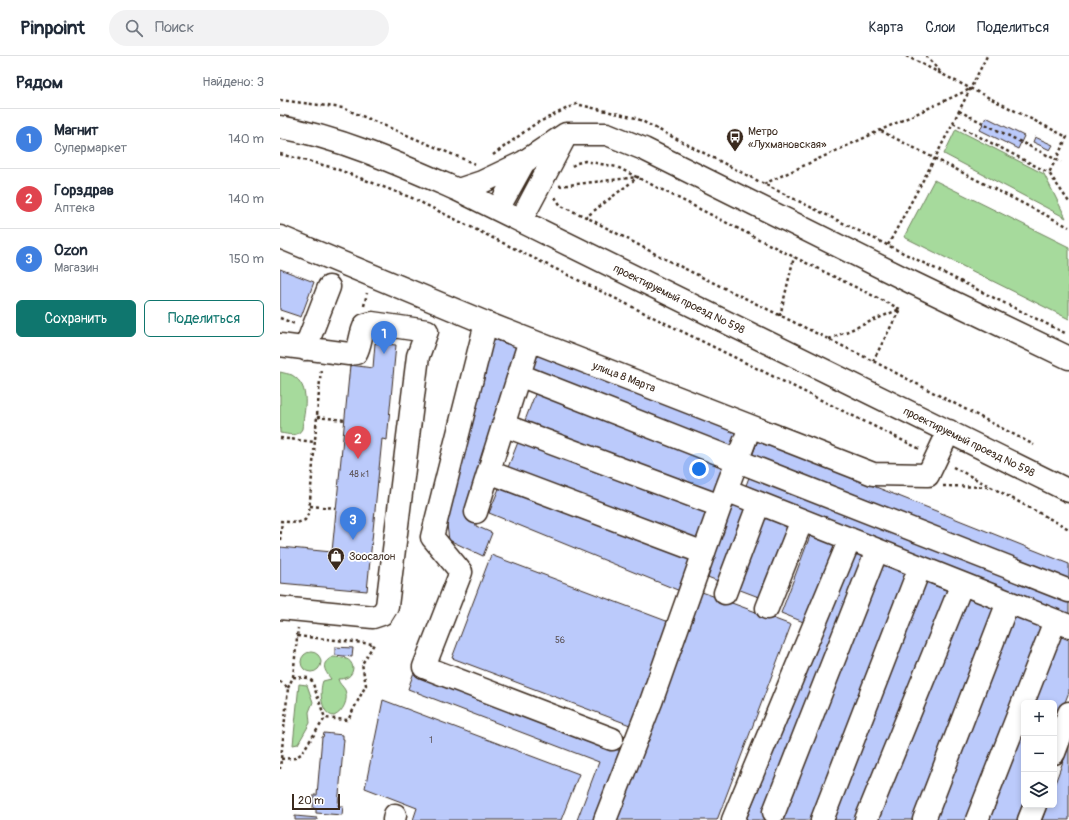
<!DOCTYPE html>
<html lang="ru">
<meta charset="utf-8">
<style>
body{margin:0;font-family:Pangolin,sans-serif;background:#f2f2f3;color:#1f2937}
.controls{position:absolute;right:12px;bottom:12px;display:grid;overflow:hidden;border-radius:6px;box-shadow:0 2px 6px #0003}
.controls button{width:36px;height:36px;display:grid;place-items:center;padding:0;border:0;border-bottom:1px solid #e0e1e3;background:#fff;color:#1f2937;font:20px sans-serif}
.scale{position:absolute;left:12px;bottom:10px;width:48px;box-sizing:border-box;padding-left:4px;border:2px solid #3b2a1e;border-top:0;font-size:11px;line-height:14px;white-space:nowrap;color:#3b2a1e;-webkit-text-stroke:3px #fff;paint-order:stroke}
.you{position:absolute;left:419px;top:413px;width:14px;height:14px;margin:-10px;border:3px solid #fff;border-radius:50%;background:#1a73e8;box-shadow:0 0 0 6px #1a73e833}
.badge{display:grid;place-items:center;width:26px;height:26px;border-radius:50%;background:#0f766e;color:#fff;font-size:13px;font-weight:700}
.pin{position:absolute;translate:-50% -33px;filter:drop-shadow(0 1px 2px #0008)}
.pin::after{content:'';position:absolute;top:21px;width:14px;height:12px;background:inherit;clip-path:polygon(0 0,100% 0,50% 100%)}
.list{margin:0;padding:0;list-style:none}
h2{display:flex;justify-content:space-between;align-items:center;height:52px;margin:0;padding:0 16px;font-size:17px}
h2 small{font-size:13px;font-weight:400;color:#747a83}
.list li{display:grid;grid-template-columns:26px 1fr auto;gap:12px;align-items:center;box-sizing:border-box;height:60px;padding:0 16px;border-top:1px solid #e0e1e3}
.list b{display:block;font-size:15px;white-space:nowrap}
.list p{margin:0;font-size:13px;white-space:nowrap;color:#747a83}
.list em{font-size:13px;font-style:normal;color:#747a83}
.actions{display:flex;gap:8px;padding:12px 16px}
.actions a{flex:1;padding:9px 0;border:1px solid #0f766e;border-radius:6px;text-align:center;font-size:14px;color:#0f766e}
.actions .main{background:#0f766e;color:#fff}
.icon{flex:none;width:22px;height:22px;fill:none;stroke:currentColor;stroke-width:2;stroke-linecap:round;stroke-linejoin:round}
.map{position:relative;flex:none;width:789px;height:764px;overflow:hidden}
header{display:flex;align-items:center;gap:24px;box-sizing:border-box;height:56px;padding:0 20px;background:#fff;border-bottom:1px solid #e0e1e3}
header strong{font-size:19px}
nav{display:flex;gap:22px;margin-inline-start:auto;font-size:14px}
.search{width:280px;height:36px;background:#f2f2f3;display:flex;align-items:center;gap:10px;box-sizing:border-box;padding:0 14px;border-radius:22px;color:#747a83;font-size:15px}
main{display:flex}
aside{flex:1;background:#fff}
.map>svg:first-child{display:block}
</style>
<header>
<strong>Pinpoint</strong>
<div class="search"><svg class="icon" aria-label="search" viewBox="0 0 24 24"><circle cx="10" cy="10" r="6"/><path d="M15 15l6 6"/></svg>Поиск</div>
<nav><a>Карта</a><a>Слои</a><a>Поделиться</a></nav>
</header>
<main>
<aside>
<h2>Рядом<small>Найдено: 3</small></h2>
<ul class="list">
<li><span class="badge" style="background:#3f7fe0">1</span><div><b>Магнит</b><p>Супермаркет</p></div><em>140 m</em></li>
<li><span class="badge" style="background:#e0444e">2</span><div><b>Горздрав</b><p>Аптека</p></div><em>140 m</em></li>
<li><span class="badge" style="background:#3f7fe0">3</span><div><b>Ozon</b><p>Магазин</p></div><em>150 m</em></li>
</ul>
<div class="actions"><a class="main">Сохранить</a><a>Поделиться</a></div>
</aside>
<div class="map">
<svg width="789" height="764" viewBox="0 0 789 764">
<rect width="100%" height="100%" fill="#fff"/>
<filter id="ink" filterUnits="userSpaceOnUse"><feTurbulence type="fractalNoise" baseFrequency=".025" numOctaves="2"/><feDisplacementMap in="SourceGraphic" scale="8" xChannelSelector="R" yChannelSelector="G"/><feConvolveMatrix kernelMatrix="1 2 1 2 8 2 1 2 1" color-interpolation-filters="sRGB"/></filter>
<g filter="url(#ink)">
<path fill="#a6da9c" stroke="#70825d" d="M676,73L764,118L786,162L664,98Z
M654,124L789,191V263L624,181Z
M0,316C4,317 9,318 12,319C32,331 24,355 22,373C17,382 9,378 0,377Z
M21 606a10 10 0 1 1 20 0a10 10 0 1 1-20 0Z
M53,601C63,602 71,601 73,612C72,621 66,623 58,623C59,628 63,630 65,634C69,644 63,656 54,660C41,659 39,635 43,625L51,623C44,614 40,607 53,601Z
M19,628L27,629L33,646L29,656L30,667L18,688L13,689Z"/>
<path fill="#bbcafb" stroke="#3b2a1e" d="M706,61L744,80L738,93L700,74Z
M755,81L773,89L770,94L753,86Z
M0,213L34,226L21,261L0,254Z
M211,282L241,292L196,463V470L212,477L203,500L169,484L166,462Z
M95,287L116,289L107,384L102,383L87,535L0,527V491L52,496L70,309L93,312Z
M258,297L461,376L454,395L250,315Z
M257,333L447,406L434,440L244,367Z
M240,381L429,455L416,488L227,414Z
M478,384L789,508V528L472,400Z
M471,416L789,541V560L465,432Z
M222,425L413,503L400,535L209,457Z
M454,446L472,453L443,527L425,520Z
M483,458L512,468L484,543L455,532Z
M533,472L564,484L531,569L501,557Z
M574,493L592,500L486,764H466Z
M211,499L389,566L350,669L172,602Z
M599,506L630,519L534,764H497Z
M644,525L671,536L578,764H547Z
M422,536L511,569L437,764H335Z
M686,539L719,552L633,764H595Z
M732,559L762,570L690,764H656Z
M779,580L789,584V636L774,674V647H753Z
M55,591L73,592L72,601L55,599Z
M134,616L346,697L321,764H297L319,706L128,633Z
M103,644L299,718L281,764H133L137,752L85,732Z
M744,669V749L738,764H706Z
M44,677L63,679V683H64L58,750H63L62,759L36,757V753L33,752L34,739H37L42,681H43Z
M789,689V764H762L767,749H774V730Z
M15,760L37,762V764H15Z"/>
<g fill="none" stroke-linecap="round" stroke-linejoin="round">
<g stroke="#3b2a1e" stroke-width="25">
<path id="minor" d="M0,71C62,82 121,109 178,134L789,435
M178,134L202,126L244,106L286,78H327L364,93L633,227L789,302
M218,153L244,106
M241,164L285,81
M0,181L206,267L593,418L648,419L669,375
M206,267L152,481L181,516L144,611L332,683
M0,289L69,298L76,297C81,288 80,278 85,269L92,267L147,275L138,300L107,550L102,558L93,561L0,552
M25,293L49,231
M239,319L789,535
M223,369L440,450
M209,416L424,497
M446,434L789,570
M196,456L250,284
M445,537L479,447
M487,552L522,464
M774,697L789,657
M494,756L597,494
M114,764L115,759
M325,764L371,646L446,434L470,371
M453,764L570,483
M542,764L640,511
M586,764L682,528
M644,764L728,546
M697,764L775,565
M749,764L755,749"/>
</g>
<path stroke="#3b2a1e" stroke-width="2.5" stroke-dasharray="3 3" stroke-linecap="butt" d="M626,0L787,81L769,117L789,146
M646,0L662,18
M0,44L63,52L195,108
M679,55L781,106
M673,67L769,117
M601,75L789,171
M0,98L54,112L132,142L640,393
M213,99L255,68L296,48L356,62L484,128L785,277
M292,110L297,107L305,105L337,111L514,201L620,253
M484,128L690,33
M279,130L358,121L306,161
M275,141L281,150L306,161L385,203L593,305L754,389
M608,189L655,102L707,0
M84,250L87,237
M500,260L514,201
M0,262L15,268
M549,283L620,253
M593,305L620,253
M37,361L65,364
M0,382L35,386
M673,411L711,431
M663,430L711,431L789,473
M30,450L56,452
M0,465L17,467L25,464L29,456L41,312
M0,484L2,465
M13,621L28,622L32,625L45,662
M0,625L8,632L0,713
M8,632L13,621L18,572
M1,703L15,702L21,698L45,662L68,664L86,629L82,608L94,588L17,580"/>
<use href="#minor" stroke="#fff" stroke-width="22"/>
</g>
</g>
<defs>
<g id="bus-pin" transform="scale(0.9)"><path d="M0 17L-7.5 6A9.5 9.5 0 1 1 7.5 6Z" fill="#3b2a1e" stroke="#fff"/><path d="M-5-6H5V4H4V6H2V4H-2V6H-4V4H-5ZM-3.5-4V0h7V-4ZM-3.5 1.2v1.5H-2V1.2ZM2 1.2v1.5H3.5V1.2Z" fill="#fff"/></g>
<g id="shop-pin" transform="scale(0.9)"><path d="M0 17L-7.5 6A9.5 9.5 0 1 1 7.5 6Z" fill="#3b2a1e" stroke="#fff"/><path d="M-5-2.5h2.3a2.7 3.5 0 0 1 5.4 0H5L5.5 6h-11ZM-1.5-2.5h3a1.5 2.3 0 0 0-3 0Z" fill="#fff"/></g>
</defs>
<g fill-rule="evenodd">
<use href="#bus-pin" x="455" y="81"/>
<use href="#shop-pin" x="56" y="500"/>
</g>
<g text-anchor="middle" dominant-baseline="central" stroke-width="3.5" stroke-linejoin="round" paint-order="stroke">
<g font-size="9" fill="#5b5255">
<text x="79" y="418">48 к1</text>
<text x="280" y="584">56</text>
<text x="151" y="684">1</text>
</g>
<g font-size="11" fill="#3b2a1e" stroke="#fff" text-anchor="start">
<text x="468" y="75">Метро<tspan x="468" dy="13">«Лухмановская»</tspan></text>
<text x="69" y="500">Зоосалон</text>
</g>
<g font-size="11" fill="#3b2a1e" stroke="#fff">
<text transform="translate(399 243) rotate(26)">проектируемый проезд № 598</text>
<text transform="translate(344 321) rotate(21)">улица 8 Марта</text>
<text transform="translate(689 386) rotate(26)">проектируемый проезд № 598</text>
</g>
</g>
</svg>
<div class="controls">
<button>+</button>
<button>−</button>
<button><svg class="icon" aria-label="layers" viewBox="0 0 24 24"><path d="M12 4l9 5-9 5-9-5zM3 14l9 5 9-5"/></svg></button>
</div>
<div class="scale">20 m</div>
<div class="you"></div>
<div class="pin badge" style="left:104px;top:298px;background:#3f7fe0">1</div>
<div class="pin badge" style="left:78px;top:403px;background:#e0444e">2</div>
<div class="pin badge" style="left:73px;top:484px;background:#3f7fe0">3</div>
</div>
</main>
